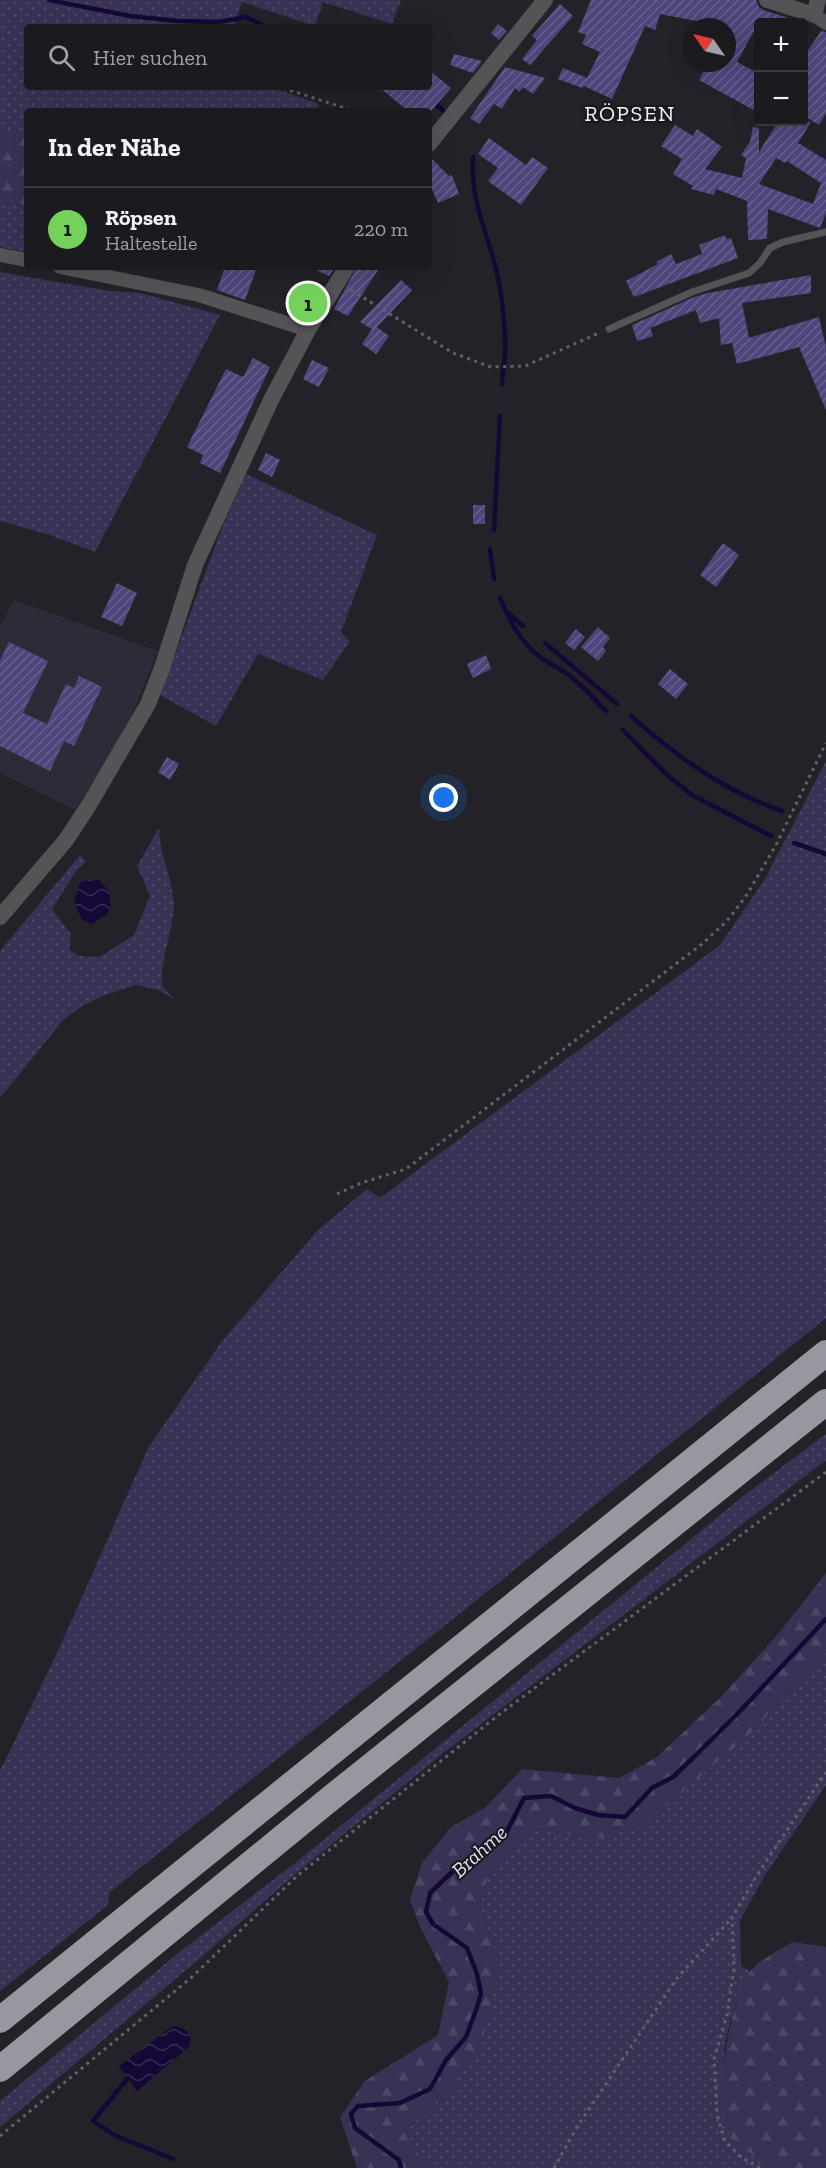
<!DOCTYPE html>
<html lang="de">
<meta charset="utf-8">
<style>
body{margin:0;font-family:"Zilla Slab",serif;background:#232328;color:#f1f3f6}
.controls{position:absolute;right:18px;top:18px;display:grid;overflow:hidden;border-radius:6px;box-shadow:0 6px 24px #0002}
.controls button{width:54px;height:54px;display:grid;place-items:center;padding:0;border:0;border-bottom:2px solid #38383d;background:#1a1a1f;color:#f1f3f6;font:30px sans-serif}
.compass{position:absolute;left:682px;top:18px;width:54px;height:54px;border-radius:50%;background:#1a1a1f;box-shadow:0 6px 24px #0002;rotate:304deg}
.you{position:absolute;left:444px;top:798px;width:21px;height:21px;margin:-15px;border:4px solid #fff;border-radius:50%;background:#1a73e8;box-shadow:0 0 0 9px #1a73e833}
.badge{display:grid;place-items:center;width:39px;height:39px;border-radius:50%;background:#74d25b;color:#111;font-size:20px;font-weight:700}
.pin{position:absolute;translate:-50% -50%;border:3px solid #fff;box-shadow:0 2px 6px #0006}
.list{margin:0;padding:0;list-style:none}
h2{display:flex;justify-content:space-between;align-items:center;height:78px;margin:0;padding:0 24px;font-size:26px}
h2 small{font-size:20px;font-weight:400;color:#9fa1a4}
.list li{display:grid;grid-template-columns:39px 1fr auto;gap:18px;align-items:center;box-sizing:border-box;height:84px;padding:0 24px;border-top:2px solid #38383d}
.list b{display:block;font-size:22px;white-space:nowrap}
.list p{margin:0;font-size:20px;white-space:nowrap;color:#9fa1a4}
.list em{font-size:20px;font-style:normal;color:#9fa1a4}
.icon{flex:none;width:33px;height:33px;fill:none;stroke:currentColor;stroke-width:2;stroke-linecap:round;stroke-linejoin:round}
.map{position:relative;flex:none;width:826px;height:2168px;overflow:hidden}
.search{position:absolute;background:#1a1a1f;box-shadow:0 6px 24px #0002;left:24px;top:24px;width:408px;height:66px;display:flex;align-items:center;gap:15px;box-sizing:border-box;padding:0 21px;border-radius:6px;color:#9fa1a4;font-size:22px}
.panel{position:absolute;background:#1a1a1f;box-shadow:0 6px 24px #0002;left:24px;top:108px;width:408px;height:162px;border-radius:6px}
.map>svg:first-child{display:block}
</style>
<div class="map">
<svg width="826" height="2168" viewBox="0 0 826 2168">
<defs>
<pattern id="grass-dots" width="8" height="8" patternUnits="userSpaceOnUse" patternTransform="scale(1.5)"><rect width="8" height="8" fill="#383355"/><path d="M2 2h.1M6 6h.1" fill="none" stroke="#4c4766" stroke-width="1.8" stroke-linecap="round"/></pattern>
<pattern id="forest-firs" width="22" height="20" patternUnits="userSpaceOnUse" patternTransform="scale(1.5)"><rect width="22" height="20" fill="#383355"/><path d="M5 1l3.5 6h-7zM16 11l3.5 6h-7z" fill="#4c4766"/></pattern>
<pattern id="water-waves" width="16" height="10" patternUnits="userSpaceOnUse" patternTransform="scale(1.5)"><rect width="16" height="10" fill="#150736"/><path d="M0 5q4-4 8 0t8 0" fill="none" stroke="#382c54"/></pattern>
<pattern id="building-hatch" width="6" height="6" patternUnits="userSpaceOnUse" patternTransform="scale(1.5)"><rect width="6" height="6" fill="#4e467a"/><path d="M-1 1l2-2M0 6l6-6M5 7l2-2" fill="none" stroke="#68618e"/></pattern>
</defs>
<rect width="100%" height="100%" fill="#232229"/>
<path fill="#2c2b38" d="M14,600L158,651L137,703L107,763L75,810L0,773V626Z"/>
<path fill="url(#grass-dots)" d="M0,0H401L392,24L323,2L315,26L242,2L233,27H27V87H271L319,104L316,111H27V133H0Z
M0,203L27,205V252L0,247Z
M0,272L109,291L140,293L220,315L95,552L50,535L0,521Z
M246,474L377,535L341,632L350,641L323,680L258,654L216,726L160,695L223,525Z
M826,761V1318L492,1588L110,1892L108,1905L0,1991V1771L58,1651L148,1448L222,1341L318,1230L367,1189L380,1198L720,945L765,879Z
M159,828C159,855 173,878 174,905C174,925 157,975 163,987C166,991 172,996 176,1000L159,990L136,985L105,995L82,1006L64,1019L0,1098V951L80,855L86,861L74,874L52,909L71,934L69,950L79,956L100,957L134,935L150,896L137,866Z
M826,1434V1460L447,1750L294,1875L198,1960L0,2127V2101L182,1950L299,1860L746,1494Z
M826,1652V1785L767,1872L740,1920L741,1966L750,1971C734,2003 721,2041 724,2078C727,2099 731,2120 734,2142L779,2168H426L405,2130L442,2100L495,1946L479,1905L492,1867L537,1828L592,1840L750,1734Z"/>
<path fill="url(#forest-firs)" d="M0,133H27V205L0,203Z
M826,1573V1652L750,1734L642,1826L592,1840L537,1828L492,1867L479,1905L495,1946L497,1981L481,2046L442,2100L405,2130L426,2168H357L340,2117L365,2081L438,2035L449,1982L420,1927L410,1899L422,1863L451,1827L486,1807L522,1769L619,1778L657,1757L722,1696L779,1633Z
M793,1942L826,1947V2168C812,2168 794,2168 780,2168C772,2166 738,2147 733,2140C709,2111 729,2005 749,1973C757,1961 781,1949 793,1942Z"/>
<path fill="url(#water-waves)" d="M89,879L99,880L109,891L110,906L107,914L92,924L82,920L74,902L80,883Z
M173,2026C186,2028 194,2033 189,2047L137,2091L119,2066Z"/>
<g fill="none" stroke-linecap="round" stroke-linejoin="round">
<path stroke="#150736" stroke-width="4.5" d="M49,0L130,16L177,21L219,22L246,17L266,27
M433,102L447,114
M473,157C470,195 485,229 495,265C502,291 506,329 505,356C504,366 502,374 502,384
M494,530L500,416
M490,549L494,579
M500,598C508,617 516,634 531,649C542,661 556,666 569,675C583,686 594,699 606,711
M507,612L523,626
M545,643L617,704
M631,716C676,756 724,791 782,811
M623,730L667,775L692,795L771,836
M794,843L826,854
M128,2078L93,2121L114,2135L173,2159
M401,2168L399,2160L355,2128L351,2114L358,2106L400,2103L430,2089L446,2060L466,2037L476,2010L481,1994L477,1974L467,1948L433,1924L426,1912L430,1893L451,1873L506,1833L524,1798L551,1796L575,1808L598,1815L625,1817L652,1788L673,1777L696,1755L741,1710L826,1619"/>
</g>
<path fill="url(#building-hatch)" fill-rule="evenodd" d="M591,0H756L759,7L763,10L801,22H759L737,62L759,74V113L699,80L708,63H727V27H705L707,23L660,14L655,30L645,26L612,99L584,86L582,88L558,79L563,68L587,78L600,52L582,44L586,35L578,32Z
M560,4L573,16L530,65L522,59L537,40L532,36Z
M498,24L507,31L499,40L491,33Z
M821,31L826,32V113L819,125L804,116V56Z
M454,54L482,61L473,73L450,65Z
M505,67L545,78L533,94L523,87L519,92L515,88L502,109L494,104L479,124L470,118Z
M429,70L451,88L431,111H408L379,87H429Z
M778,122H811L798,143L826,160V213L820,228L768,209L767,239L748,240L747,201L716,189L714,195L691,189L693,186L673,174L682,159L661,146L675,125L693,136L697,129L722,147L705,169L742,178L746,158L741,155L750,142L753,127L759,128V152ZM776,158L785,163L787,161L821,183L813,204L759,184Z
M489,138L526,165L532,157L548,168L521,205L488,181L498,168L478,154Z
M429,156L449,176L452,175L459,194L438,203L429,182Z
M725,235L726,239L731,238L738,258L634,297L626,281L658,264L656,262L671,254L676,264L702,254L699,245Z
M225,267H257L245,300L217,290Z
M310,267H335L329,276Z
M357,267H380L348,316L334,309Z
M811,275V293L742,303L749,338L819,317L826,348V410L799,347L737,364L732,343L721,345L719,318L700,323L696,310L650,328V327L653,336L637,341L632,325L694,297L708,293Z
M401,280L412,290L377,327L389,336L376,354L362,344L372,329L360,322Z
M253,358L270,367L220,473L200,463L203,455L187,447L226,369L243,377Z
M312,360L329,368L319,387L303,379Z
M266,453L280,460L272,477L258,470Z
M473,505H485V524H473Z
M723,543L739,555L716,587L700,575Z
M117,583L137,593L122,626L101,617Z
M598,627L610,638L603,647L606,651L598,661L581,647Z
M576,629L585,637L574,650L565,643Z
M9,642L48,661L23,713L47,724L66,684L74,688L79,676L102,687L74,746L64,741L50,771L0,746V661Z
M486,655L491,669L473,678L467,664Z
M670,669L688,684L676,699L658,684Z
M167,757L179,764L170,780L158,772Z"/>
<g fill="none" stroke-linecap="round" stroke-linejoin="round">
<path stroke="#626268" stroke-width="3" stroke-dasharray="3 4.5" stroke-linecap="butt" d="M283,88L354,111
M351,290L453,353L491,367L525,366L599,333
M337,1194L361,1183L406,1169L702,944L727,921L746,896L776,845L826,743
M0,2136L192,1977L297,1876L501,1713L826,1472
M554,2168L577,2127L677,1978L732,1918
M760,2168L741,2157L725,2141L717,2115L714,2059L727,2015L734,1968L732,1918L757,1875L826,1772"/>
<path stroke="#545457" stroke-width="7" d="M609,329L692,292L749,273L760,263L770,248L783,242L826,232"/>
<path stroke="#545457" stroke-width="14" d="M814,15L826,23
M0,255L27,260
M60,267L199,295L308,330"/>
<path stroke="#545457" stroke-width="16" d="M767,0L814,15L818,0
M429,144L545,0
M0,917L66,840L89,805L148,704L162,668L195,565L271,400L308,330L347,267"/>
<path stroke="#9897a0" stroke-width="26" d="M0,2020L826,1353
M0,2069L331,1798L826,1402"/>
</g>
<g text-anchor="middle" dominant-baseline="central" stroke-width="4.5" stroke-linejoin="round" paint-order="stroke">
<g font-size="21" font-style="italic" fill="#e3e2f3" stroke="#19191f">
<text transform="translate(479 1851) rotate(-42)">Brahme</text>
</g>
<g font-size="22" letter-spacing="1.5" fill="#f2f2f7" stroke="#19191f">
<text x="630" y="113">RÖPSEN</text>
</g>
</g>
</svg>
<div class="controls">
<button>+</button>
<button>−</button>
</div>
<svg class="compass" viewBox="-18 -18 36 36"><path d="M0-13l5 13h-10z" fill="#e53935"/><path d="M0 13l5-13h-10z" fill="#9fa1a4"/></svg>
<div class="you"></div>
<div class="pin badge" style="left:308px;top:303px">1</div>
<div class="search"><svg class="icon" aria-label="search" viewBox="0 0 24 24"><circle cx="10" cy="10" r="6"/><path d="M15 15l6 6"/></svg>Hier suchen</div>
<section class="panel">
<h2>In der Nähe<small></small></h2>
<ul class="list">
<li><span class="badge">1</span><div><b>Röpsen</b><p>Haltestelle</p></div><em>220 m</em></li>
</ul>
</section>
</div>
